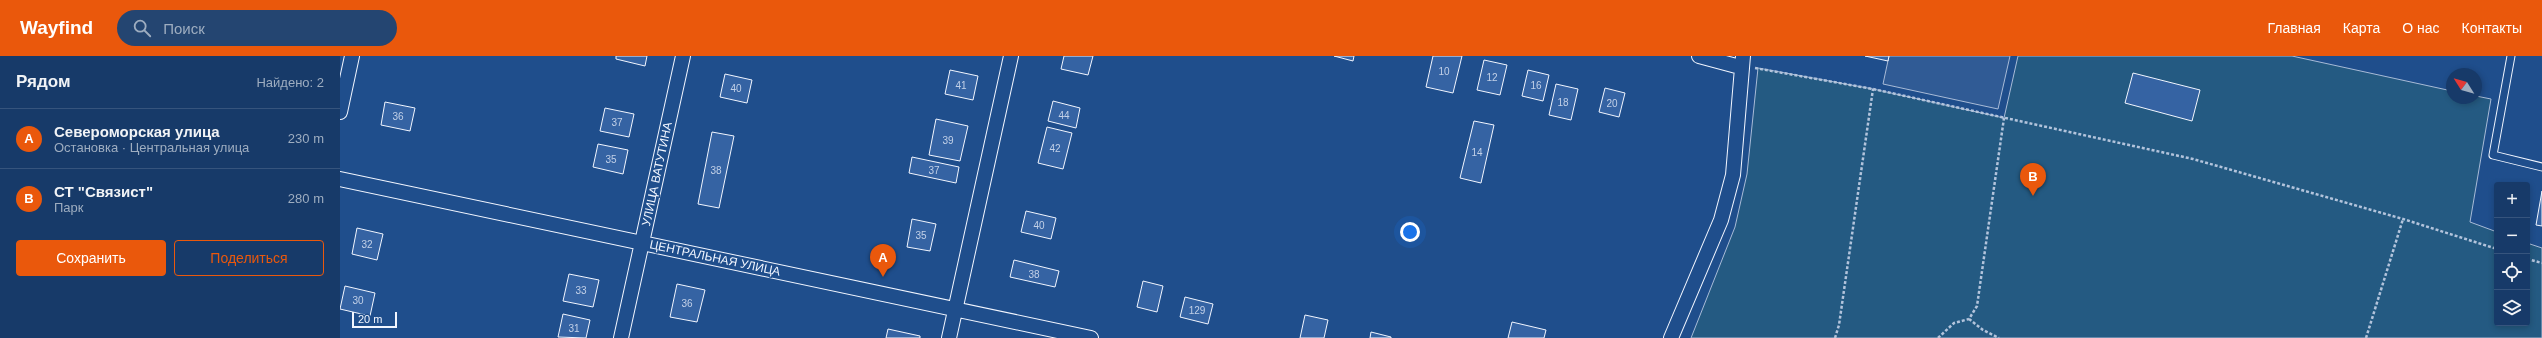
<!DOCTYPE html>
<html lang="ru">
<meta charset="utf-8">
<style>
body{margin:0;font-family:Helvetica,sans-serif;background:#244571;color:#f1f3f6}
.controls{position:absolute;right:12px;bottom:12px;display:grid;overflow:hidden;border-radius:4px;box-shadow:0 2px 6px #0003}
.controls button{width:36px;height:36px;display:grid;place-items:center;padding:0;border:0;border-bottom:1px solid #36547d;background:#173a69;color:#f1f3f6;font:20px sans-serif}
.compass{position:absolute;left:2106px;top:12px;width:36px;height:36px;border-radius:50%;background:#173a69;box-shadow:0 2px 6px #0003;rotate:307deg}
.scale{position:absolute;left:12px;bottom:10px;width:45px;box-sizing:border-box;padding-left:4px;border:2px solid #f2f6ff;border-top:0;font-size:11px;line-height:14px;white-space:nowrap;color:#f2f6ff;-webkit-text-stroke:3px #1f4e8c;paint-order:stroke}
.you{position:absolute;left:1070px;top:176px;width:14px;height:14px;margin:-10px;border:3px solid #fff;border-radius:50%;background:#1a73e8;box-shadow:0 0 0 6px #1a73e833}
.badge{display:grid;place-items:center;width:26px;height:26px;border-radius:50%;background:#ea580c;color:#fff;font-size:13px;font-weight:700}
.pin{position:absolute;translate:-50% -33px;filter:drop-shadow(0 1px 2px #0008)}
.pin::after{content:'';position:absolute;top:21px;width:14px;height:12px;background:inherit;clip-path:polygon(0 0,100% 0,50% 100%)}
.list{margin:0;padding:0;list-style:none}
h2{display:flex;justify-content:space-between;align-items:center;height:52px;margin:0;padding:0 16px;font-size:17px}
h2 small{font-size:13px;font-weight:400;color:#9eadc0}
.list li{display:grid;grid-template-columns:26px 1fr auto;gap:12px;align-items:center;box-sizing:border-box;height:60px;padding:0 16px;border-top:1px solid #36547d}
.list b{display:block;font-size:15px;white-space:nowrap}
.list p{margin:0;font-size:13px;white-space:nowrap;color:#9eadc0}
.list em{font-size:13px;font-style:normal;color:#9eadc0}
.actions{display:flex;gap:8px;padding:12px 16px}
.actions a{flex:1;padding:9px 0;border:1px solid #ea580c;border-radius:4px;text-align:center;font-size:14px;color:#ea580c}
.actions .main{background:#ea580c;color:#fff}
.icon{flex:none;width:22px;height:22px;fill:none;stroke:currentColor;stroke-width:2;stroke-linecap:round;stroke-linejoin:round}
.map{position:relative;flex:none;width:2202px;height:282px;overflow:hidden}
header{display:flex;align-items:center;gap:24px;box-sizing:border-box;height:56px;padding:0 20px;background:#ea580c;color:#fff}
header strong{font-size:19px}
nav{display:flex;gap:22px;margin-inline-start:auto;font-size:14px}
.search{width:280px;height:36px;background:#244571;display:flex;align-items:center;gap:10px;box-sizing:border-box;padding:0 14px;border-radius:22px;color:#9eadc0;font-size:15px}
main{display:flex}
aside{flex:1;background:#173a69}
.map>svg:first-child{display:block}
</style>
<header>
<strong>Wayfind</strong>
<div class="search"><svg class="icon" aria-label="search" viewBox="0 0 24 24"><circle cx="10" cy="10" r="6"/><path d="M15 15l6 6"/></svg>Поиск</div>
<nav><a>Главная</a><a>Карта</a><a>О нас</a><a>Контакты</a></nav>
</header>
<main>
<aside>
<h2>Рядом<small>Найдено: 2</small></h2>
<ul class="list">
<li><span class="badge">A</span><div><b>Североморская улица</b><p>Остановка · Центральная улица</p></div><em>230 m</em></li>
<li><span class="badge">B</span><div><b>СТ &quot;Связист&quot;</b><p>Парк</p></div><em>280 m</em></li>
</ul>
<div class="actions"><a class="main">Сохранить</a><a>Поделиться</a></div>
</aside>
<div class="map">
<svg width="2202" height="282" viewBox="0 0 2202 282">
<rect width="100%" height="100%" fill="#1f4e8c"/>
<path fill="#245a82" stroke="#a8bbd7" d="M1678,0H1952L2112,35V42H2136V40L2151,43L2130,166L2157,176V267H2187V187L2202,192V282H1351L1395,171L1407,118L1418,12L1533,33L1664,62Z"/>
<path fill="#305b95" stroke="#a8bbd7" d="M1549,0H1670L1658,53L1543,28Z"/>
<path fill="#3563a3" stroke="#f2f6ff" d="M276,0H307L305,10L276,3Z
M724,0H753L748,19L721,13Z
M994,0H1014L1013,5Z
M1093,0H1122L1113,37L1086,31Z
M1525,0H1549L1548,5Z
M1144,4L1167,9L1160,39L1137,34Z
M610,14L638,20L633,44L605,38Z
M1188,14L1209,19L1203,45L1182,40Z
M1793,17L1860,34L1852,65L1785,47Z
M385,18L412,24L407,47L380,41Z
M1216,28L1238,33L1231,64L1209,59Z
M1265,32L1285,37L1279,61L1259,56Z
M713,45L740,52L736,72L708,65Z
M45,46L75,52L70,75L41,69Z
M265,52L294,58L289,81L260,75Z
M596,63L628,70L620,105L589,99Z
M1134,65L1154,69L1141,127L1120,122Z
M707,71L732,77L723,113L698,107Z
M372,76L394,80L379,152L358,148Z
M258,88L288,94L283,118L253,111Z
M572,101L619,111L616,127L569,117Z
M2202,135V170L2196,169Z
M686,155L716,162L711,183L681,176Z
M572,163L596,168L590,195L567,191Z
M17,172L43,178L37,204L12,198Z
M674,204L719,215L715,231L670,221Z
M229,218L259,224L253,251L223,245Z
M803,225L823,230L817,256L797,251Z
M337,228L365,234L357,266L330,261Z
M5,230L35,237L30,260L0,253Z
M845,241L873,248L868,268L840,261Z
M223,258L250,264L246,282L218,281Z
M965,259L988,264L984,282H960Z
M1172,266L1206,274L1204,282H1168Z
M548,273L580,280V282H546Z
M1031,276L1051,281V282H1030Z"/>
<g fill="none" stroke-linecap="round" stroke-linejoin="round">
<g stroke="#f2f6ff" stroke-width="9">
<path id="service" d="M2171,0L2153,99L2202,111"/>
</g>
<g stroke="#f2f6ff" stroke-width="16">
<path id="minor" d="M1359,0L1400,11
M0,56L12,0
M0,123L751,282
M281,282L343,0
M609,282L671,0
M1331,282L1381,164L1393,119L1403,0"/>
</g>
<path stroke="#b3c4dc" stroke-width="2.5" stroke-dasharray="3 2" stroke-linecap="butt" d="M1415,12L1533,33L1853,103L2063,163L2157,193
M2187,203L2202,207
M1629,263L1643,274L1659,282
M1495,282L1499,269L1533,33
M1598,282L1614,267L1629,263L1637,250L1664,62
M2026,282L2063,163"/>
<use href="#service" stroke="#1f4e8c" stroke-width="7"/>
<use href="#minor" stroke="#1f4e8c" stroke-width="14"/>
</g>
<g text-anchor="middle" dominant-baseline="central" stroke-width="3" stroke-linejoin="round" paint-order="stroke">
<g font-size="10" fill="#c3d1e8">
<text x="1104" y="15">10</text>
<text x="1152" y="21">12</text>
<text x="621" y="29">41</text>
<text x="1196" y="29">16</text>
<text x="396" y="32">40</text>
<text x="1223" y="46">18</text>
<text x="1272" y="47">20</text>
<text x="724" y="59">44</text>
<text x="58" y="60">36</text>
<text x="277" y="66">37</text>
<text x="608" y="84">39</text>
<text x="715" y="92">42</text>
<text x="1137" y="96">14</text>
<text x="271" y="103">35</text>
<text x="376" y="114">38</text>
<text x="594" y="114">37</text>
<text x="699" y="169">40</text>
<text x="581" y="179">35</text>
<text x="27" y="188">32</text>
<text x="694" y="218">38</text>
<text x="241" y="234">33</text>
<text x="18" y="244">30</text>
<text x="347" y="247">36</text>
<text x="857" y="254">129</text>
<text x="234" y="272">31</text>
</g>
<g font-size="12" fill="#f2f6ff" stroke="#1f4e8c">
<text transform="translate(317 118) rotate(-78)">УЛИЦА ВАТУТИНА</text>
<text transform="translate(375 202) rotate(12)">ЦЕНТРАЛЬНАЯ УЛИЦА</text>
</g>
</g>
</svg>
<div class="controls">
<button>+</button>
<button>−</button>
<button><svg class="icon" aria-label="locate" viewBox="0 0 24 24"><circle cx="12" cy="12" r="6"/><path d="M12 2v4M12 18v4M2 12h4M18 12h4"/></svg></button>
<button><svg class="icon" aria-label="layers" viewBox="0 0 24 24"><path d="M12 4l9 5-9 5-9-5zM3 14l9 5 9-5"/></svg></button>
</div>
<svg class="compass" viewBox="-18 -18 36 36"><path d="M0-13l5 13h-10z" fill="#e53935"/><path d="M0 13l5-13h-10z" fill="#9eadc0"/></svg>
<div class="scale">20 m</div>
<div class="you"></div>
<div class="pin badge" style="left:543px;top:221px">A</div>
<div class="pin badge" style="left:1693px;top:140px">B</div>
</div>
</main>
